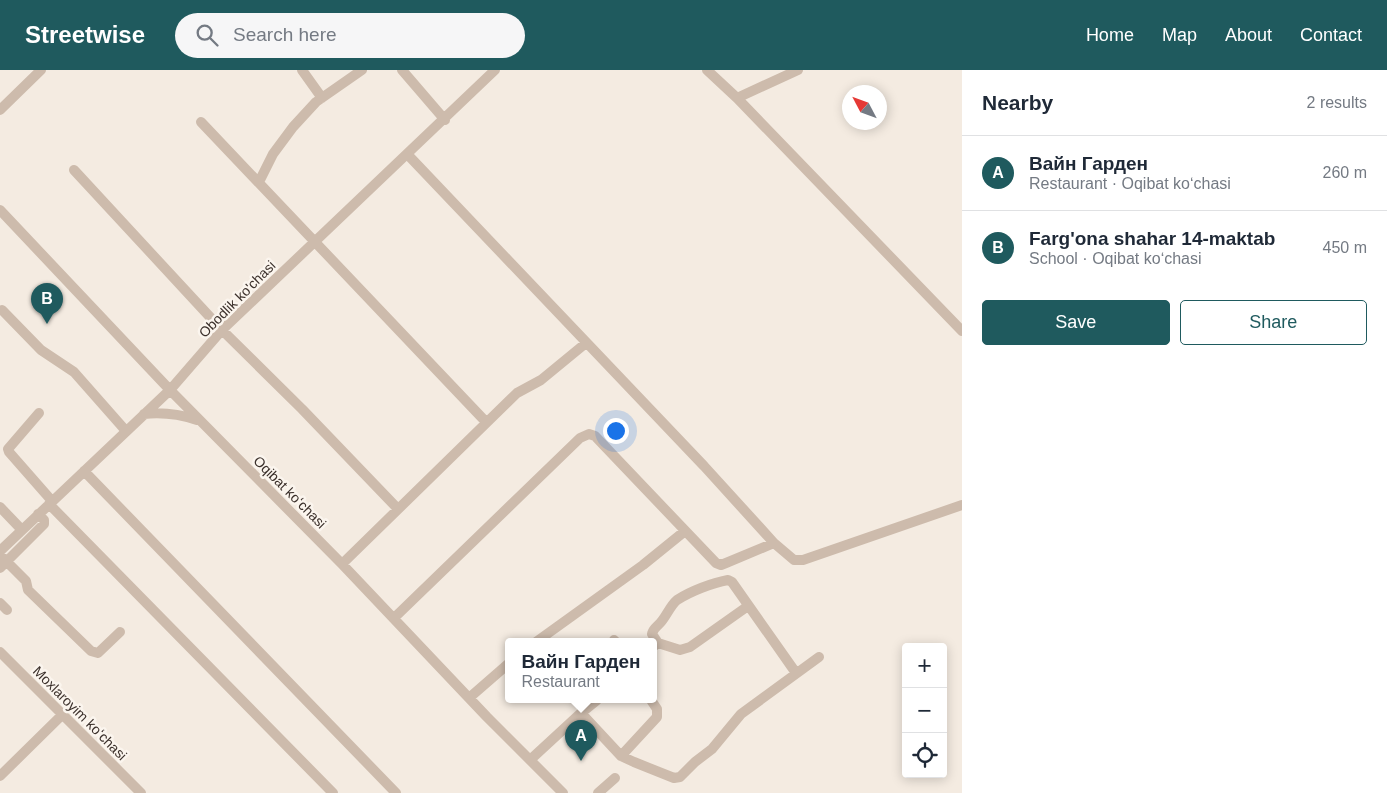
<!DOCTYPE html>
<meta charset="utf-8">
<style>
body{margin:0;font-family:Helvetica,sans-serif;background:#f6f6f7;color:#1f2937}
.controls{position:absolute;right:15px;bottom:15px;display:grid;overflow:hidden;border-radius:5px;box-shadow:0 2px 12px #0003}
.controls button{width:45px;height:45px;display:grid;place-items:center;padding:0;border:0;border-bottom:1px solid #e0e1e3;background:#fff;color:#1f2937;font:25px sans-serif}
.compass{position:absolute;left:842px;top:15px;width:45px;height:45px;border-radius:50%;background:#fff;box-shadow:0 2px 12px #0003;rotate:311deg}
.you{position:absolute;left:615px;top:360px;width:18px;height:18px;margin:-12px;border:4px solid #fff;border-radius:50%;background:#1a73e8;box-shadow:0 0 0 8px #1a73e833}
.badge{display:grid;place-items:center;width:32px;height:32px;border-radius:50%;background:#1f5a5e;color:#fff;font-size:16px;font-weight:700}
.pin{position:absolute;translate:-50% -41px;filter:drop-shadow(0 1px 2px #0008)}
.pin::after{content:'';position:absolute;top:26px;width:18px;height:15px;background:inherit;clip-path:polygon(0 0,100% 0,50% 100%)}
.popup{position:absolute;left:505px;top:568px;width:152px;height:65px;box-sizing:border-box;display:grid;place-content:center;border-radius:5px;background:#fff;filter:drop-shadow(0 1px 4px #0005);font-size:16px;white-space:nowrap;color:#747a83}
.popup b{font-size:19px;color:#1f2937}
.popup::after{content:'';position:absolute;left:50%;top:100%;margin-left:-10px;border:10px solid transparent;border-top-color:#fff}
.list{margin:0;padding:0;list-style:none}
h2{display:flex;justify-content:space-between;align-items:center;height:65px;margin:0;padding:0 20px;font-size:21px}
h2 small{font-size:16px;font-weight:400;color:#747a83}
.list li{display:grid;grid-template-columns:32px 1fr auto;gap:15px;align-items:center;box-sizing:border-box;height:75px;padding:0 20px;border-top:1px solid #e0e1e3}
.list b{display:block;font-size:19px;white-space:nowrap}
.list p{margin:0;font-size:16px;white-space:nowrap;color:#747a83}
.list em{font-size:16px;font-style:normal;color:#747a83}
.actions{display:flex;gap:10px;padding:15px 20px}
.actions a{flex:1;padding:11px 0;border:1px solid #1f5a5e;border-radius:5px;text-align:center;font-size:18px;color:#1f5a5e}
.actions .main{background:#1f5a5e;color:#fff}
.icon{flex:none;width:28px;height:28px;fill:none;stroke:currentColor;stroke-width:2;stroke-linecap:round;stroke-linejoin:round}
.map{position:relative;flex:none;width:962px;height:723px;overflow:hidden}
header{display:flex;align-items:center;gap:30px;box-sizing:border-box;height:70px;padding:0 25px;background:#1f5a5e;color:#fff}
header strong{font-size:24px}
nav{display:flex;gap:28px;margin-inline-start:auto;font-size:18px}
.search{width:350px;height:45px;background:#f6f6f7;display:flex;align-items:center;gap:12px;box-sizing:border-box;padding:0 18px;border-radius:28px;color:#747a83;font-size:19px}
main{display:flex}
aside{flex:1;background:#fff}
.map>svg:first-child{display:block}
</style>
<header>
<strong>Streetwise</strong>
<div class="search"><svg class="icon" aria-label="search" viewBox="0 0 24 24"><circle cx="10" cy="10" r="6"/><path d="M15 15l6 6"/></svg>Search here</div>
<nav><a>Home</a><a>Map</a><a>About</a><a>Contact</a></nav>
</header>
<main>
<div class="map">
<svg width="962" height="723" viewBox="0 0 962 723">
<rect width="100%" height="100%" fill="#f4ebe1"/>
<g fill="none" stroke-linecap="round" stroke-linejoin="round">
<path stroke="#cdbbac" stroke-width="10" d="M302,0L322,28
M402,0L445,50
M707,0L737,28L798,0
M737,28L962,261
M0,40L41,0
M201,52L486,352
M408,85L704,396L774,473L794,490H803L962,435
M74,100L222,260L302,339L398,439
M259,112L273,84L293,57L316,32L362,0
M0,140L170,320L342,494L487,647L563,723
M2,240L41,280L74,302L126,361
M39,343L8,379L9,382L52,431
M144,344C163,342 179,344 197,350
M84,401L396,723
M49,434L333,723
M0,437L22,460
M0,481L170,320L222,260L495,0
M0,485L26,511L28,520L91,581L98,583L120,562
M342,494L517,323L541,310L586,273
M0,498L44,454V450L38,444
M0,533L7,540
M394,548L580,368L589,364L595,366L716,493L721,495L726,493L774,473
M614,570L616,572
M536,572L643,495L685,461
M658,573L680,580L690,577L748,536
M654,576L658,573L652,564C653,558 657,557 661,552C667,545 670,536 677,530C691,521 712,513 728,510L732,512L796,603
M0,582L141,723
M469,628L508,594
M581,643L621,686L634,692L674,708L680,707L695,692L712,679L741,644L819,587
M621,686L657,647V639L651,630
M530,690L581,643L597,630
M0,706L62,645
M598,723L615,708"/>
</g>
<g text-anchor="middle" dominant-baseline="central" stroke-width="5" stroke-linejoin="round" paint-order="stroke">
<g font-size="14" fill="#3b302b" stroke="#fbf5ee">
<text transform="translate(237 229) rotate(-45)">Obodlik ko'chasi</text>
<text transform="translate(290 422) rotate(45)">Oqibat koʻchasi</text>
<text transform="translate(80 643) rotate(45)">Moxlaroyim koʻchasi</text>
</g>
</g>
</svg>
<div class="controls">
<button>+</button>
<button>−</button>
<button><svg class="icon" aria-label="locate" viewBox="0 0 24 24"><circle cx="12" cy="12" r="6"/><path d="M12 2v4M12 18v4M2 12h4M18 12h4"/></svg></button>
</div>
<svg class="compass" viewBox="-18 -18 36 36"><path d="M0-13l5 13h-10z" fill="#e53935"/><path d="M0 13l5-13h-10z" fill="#747a83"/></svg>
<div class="you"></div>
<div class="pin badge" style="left:581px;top:691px">A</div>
<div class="popup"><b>Вайн Гарден</b>Restaurant</div>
<div class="pin badge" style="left:47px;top:254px">B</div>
</div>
<aside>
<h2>Nearby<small>2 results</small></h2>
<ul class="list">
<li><span class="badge">A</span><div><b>Вайн Гарден</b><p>Restaurant · Oqibat koʻchasi</p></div><em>260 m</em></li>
<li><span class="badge">B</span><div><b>Farg'ona shahar 14-maktab</b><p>School · Oqibat koʻchasi</p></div><em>450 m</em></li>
</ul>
<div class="actions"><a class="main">Save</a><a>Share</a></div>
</aside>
</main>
